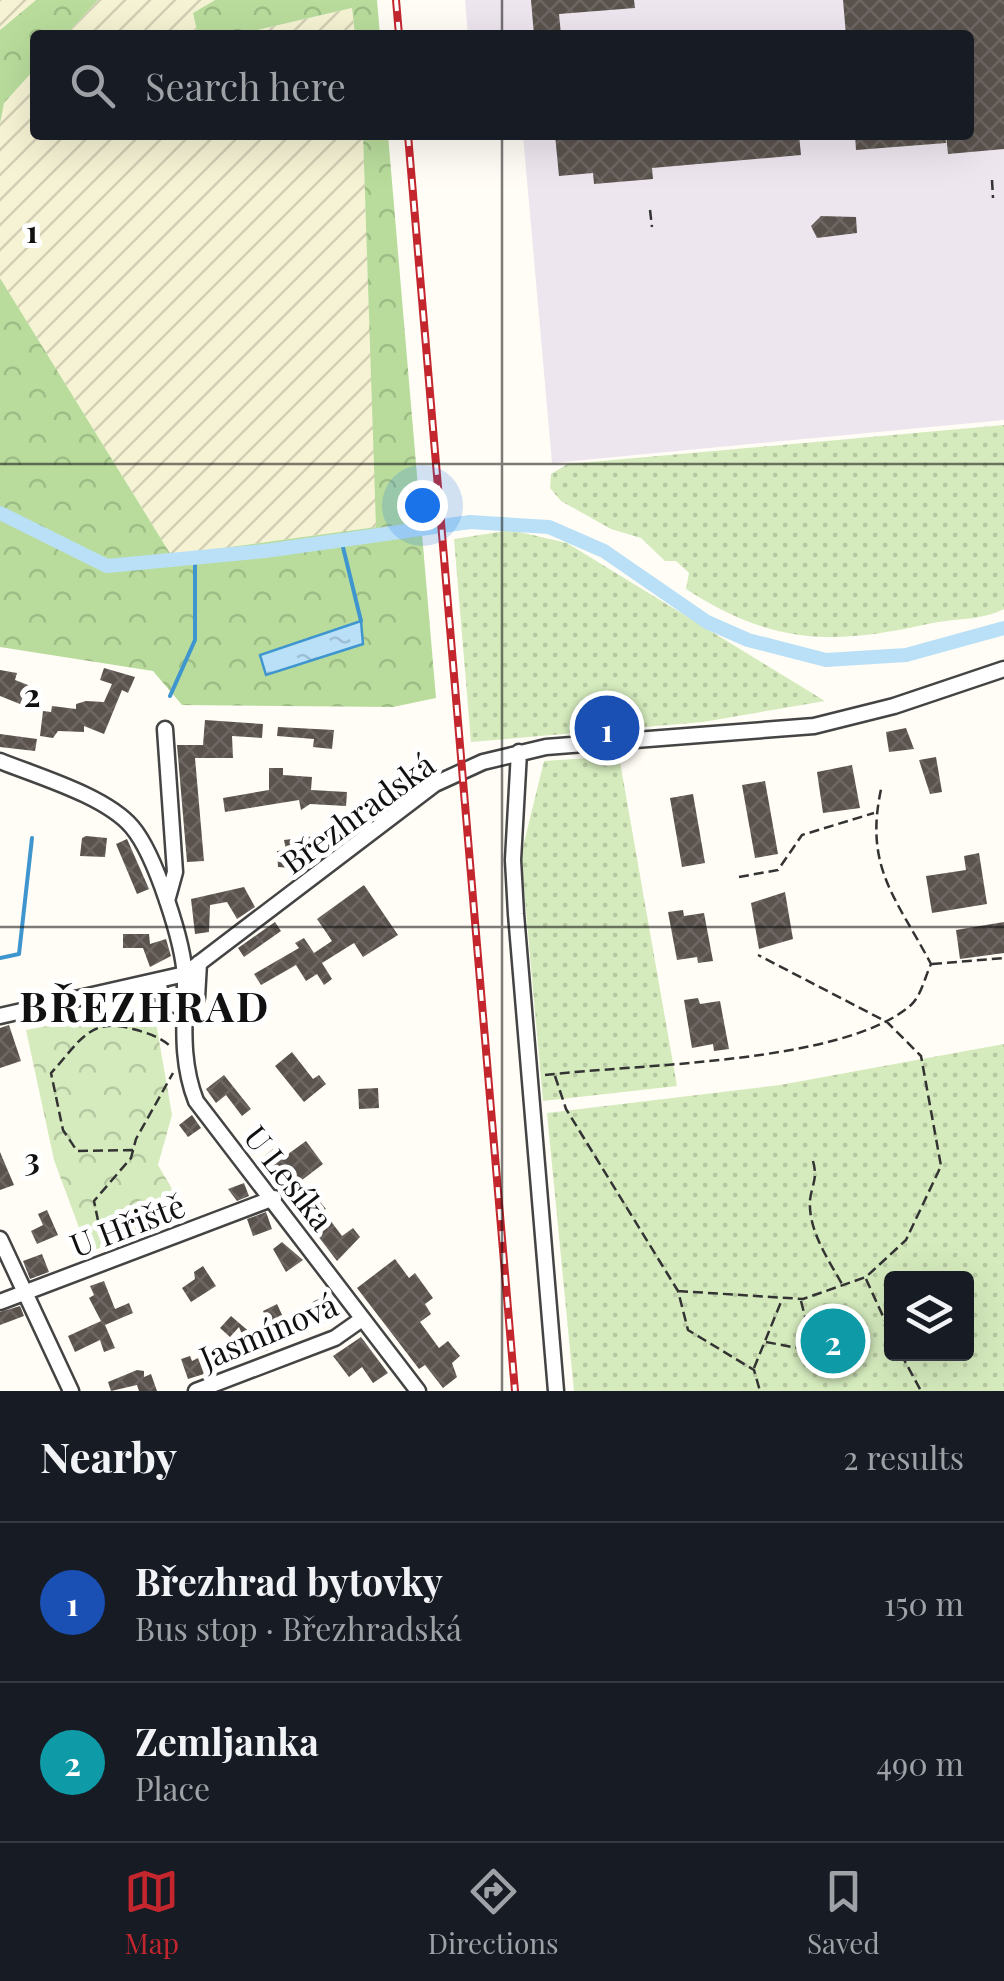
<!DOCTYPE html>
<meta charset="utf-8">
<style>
body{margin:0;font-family:"Playfair Display",serif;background:#242831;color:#f1f3f6}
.controls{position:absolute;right:30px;bottom:30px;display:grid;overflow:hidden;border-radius:10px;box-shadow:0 10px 40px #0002}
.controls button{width:90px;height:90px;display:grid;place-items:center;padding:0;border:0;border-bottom:2px solid #363941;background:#171b24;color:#f1f3f6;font:50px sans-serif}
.you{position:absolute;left:422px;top:505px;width:35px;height:35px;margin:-25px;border:8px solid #fff;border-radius:50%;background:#1a73e8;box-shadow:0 0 0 15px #1a73e833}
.badge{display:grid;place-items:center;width:65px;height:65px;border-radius:50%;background:#c4262e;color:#fff;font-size:32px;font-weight:700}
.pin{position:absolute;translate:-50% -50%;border:5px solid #fff;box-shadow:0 2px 10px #0006}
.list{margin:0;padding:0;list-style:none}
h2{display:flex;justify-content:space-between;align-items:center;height:130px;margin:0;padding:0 40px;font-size:42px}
h2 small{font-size:32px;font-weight:400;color:#9ea1a6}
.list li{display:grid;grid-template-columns:65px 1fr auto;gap:30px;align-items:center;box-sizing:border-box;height:160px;padding:0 40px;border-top:2px solid #363941}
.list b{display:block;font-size:38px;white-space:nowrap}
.list p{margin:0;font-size:32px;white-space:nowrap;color:#9ea1a6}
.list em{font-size:32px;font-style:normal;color:#9ea1a6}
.icon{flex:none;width:55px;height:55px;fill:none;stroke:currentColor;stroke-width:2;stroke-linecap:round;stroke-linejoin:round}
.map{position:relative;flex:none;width:1004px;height:1391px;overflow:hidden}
.search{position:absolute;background:#171b24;box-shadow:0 10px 40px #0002;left:30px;right:30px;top:30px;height:110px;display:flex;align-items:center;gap:25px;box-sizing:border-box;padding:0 35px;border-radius:10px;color:#9ea1a6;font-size:38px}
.sheet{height:450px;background:#171b24}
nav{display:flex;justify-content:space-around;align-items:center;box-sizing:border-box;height:140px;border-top:2px solid #363941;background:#171b24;font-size:28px;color:#9ea1a6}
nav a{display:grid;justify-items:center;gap:5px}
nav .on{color:#c4262e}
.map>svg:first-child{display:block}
</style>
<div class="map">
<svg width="1004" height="1391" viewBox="0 0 1004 1391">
<defs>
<pattern id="farmland-furrows" width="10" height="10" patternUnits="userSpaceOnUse" patternTransform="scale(2.5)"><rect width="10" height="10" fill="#f6f3d4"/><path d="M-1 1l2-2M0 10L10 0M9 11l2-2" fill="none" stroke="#d2cfb5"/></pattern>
<pattern id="grass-dots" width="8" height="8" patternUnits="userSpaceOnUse" patternTransform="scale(2.5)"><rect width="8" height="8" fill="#d5ebbd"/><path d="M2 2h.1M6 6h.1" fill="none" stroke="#b6c8a1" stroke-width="1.8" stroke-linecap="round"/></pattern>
<pattern id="forest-crowns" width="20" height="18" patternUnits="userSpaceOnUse" patternTransform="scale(2.5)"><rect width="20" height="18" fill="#b9dc9c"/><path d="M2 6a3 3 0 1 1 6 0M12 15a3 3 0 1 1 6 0" fill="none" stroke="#9ebc85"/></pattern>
<pattern id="park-crowns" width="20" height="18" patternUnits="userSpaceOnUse" patternTransform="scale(2.5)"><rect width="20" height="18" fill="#d5ebbd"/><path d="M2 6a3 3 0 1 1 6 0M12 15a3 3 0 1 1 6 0" fill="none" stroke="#b6c8a1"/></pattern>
<pattern id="water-ripples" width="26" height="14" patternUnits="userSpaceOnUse" patternTransform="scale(2.5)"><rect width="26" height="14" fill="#b9e0f7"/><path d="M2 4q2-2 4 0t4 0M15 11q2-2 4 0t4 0" fill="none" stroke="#9ebfd3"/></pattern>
<pattern id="building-cross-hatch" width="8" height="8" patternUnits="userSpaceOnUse" patternTransform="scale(2.5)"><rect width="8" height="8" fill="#5a524d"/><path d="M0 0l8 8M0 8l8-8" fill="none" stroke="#6d6662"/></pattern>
</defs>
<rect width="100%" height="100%" fill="#fffdf5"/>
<path fill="#eee6ef" d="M465,0H1004V420L552,463L523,135H969V35H468Z"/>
<path fill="url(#farmland-furrows)" d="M0,0H36L0,30Z
M98,0H215L193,13L198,35H66Z
M352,8L355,35H236Z
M35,69V135H363L377,527L171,555L0,278V124L4,103Z"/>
<path fill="url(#grass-dots)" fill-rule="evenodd" d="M1004,425V609C981,621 953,618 928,624C834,645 772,645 686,589L689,573L676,561H665L641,538L611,529L561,501L550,488L551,474L568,464Z
M511,530L567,543L825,701L703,722L471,742L454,539Z
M619,756L677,1086L543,1101L521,855L544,761Z
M1004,1044V1391H574L547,1113L780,1085ZM966,1278V1354H892V1278Z"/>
<path fill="url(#forest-crowns)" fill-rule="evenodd" d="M36,0H98L66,35H35V69L4,103L0,124V30Z
M215,0H377L380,35H355L352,8L236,35H198L193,13Z
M363,135H388L436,698L393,707L182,705L153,671L0,647V278L171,555L376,527ZM360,621L362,644L266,675L260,659L270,652Z"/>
<path fill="url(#park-crowns)" d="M122,1012L155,1017L172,1115L158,1165L189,1218L88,1252L54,1160L26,1030Z"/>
<path fill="url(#water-ripples)" stroke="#3f96cf" stroke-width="2.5" d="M361,621L363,644L266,675L260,655Z"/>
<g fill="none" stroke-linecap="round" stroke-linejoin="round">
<path stroke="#3f96cf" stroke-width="4" d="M341,539L361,621
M170,696L195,640V557
M0,958L19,954L32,838"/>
<path stroke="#b9e0f7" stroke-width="14" d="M0,513L107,566L265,551L470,522L549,527L604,551L707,622L748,640L826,660L906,655L1004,628"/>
</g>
<path fill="url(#building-cross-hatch)" d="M531,0H634L635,8L559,14L561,35H534Z
M843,0H1004V149L948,154L946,135H969V35H846Z
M555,135H799L801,155L652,168L653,179L594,184L593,173L559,176Z
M855,135H945L946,143L856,150Z
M821,216L856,217L857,233L817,238L811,226Z
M104,668L135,677L128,693L122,690L104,734L84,726V732L58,731L53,738L40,736L43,711L51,712L52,706L76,709V704L86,701L104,702L112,684L100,680Z
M0,670L17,673L15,680L28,685L20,704L0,696Z
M205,720L263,724L262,738L232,736L233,758H195L204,861L187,862L177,745H203Z
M278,727L334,730L332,749L313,747L314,739L277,736Z
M906,728L914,749L889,752L886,732Z
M0,734L37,739L35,751L0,747Z
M936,757L942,792L930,794L919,760Z
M852,765L860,808L823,813L817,772Z
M269,768H283V775L312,777L311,790L347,792L346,806L310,804L301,810L299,800L225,812L223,798L269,790Z
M765,781L778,854L755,858L742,785Z
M693,794L705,863L682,867L670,798Z
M86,836L107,838L105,857L80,856L82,838Z
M315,836L317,853L304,856L306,869L278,867L277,851L286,850L284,840Z
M127,839L149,889L137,894L116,844Z
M979,853L987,904L932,913L926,876L966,870L964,856Z
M364,885L398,935L363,957L354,943L322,963L332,979L324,985L317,974L306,981L296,965L261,985L254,974L299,948L295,943L304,938L314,953L332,941L317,919Z
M244,887L255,907L237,919L227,902L210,905L209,932L195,934L191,899Z
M785,892L793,939L759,949L751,903Z
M683,910L684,916L704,913L713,961L698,963L697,957L677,960L668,912Z
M275,922L281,931L244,957L238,948Z
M1004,922V953L960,959L956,930Z
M123,934H149L150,944L166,939L171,956L150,967L143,948H123Z
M698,998L700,1004L720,1001L729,1049L714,1051L713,1044L692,1048L684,1000Z
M9,1025L21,1061L0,1068V1028Z
M292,1052L313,1079L319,1075L326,1084L304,1102L275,1066Z
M224,1075L251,1109L242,1116L226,1095L216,1103L206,1089Z
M378,1088L379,1108L359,1109L358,1089Z
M192,1115L201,1128L188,1137L179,1125Z
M306,1141L323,1164L302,1180L326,1209L304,1217L260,1160L273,1149L284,1157Z
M0,1152L14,1185L0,1190Z
M244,1183L249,1196L237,1201L228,1189Z
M47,1210L58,1235L37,1244L31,1231L43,1225L38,1214Z
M266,1212L272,1229L253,1236L247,1219Z
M324,1212L342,1236L353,1228L360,1237L337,1261L308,1223Z
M282,1242L303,1260L286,1272L273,1249Z
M42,1254L49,1272L30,1279L23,1261Z
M395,1259L409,1278L415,1273L433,1298L425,1304L431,1314L420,1322L439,1348L448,1341L460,1356L452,1363L457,1377L443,1388L425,1365L419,1369L357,1288Z
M203,1266L216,1286L191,1302L182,1288L195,1279L194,1272Z
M104,1281L115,1309L129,1303L133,1313L105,1325L115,1348L104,1352L100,1340L75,1352L68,1336L101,1321L89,1298L94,1295L90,1286Z
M309 1311a12 12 0 1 1 24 0a12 12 0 1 1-24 0Z
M277,1304L284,1319L270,1326L263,1311Z
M20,1306L24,1316L0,1325V1312Z
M231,1316L252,1334L260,1331L268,1350L251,1356L239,1327L230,1337L220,1328Z
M361,1337L388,1373L373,1383L362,1367L349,1377L333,1356Z
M190,1356L192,1361L198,1358L204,1374L188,1379L181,1359Z
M137,1370L144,1371V1377L151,1374L157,1391H139L137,1385L111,1391L108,1382Z"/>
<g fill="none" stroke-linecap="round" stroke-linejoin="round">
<g stroke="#444" stroke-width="19">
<path id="minor" d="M165,729L175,872L167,901
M519,752L513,860L516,914L556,1391
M0,761C37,776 106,796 132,827C155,854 184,943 185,979C185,1022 180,1060 196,1101L418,1391
M158,983L163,999L184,1009L197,998L199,963
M0,1016L185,974L435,784L483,762L546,747L814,726L894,706L1004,669
M0,1239L71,1391
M0,1302L274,1198
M196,1391L335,1338L362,1319"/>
</g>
<path stroke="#333" stroke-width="2.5" stroke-dasharray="10 5" stroke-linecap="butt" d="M992,180L993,198
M650,210L652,227
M739,877L778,870L802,835L874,813
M932,964L1004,958
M545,1075C636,1064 844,1064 911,1005C921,996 925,977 931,964C895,896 863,866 882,785
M555,1076L566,1109L678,1291L688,1330L754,1370L760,1391
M133,1150L77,1151L63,1130L51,1073C79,1043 89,1016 133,1029C147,1033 158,1036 169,1045
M813,1161C818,1179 812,1184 810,1200C808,1230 828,1259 842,1284
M99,1226L117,1234
M104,1250L94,1201L131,1158L136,1139L173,1073
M866,1279L892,1336
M678,1291L803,1299L866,1277L906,1240L941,1166L921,1056L887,1022L758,955
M801,1301L811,1340
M766,1342L803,1349L811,1340L825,1342
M901,1354L921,1391
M754,1368L781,1302"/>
<use href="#minor" stroke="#fff" stroke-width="14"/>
<g stroke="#c4262e" stroke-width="8">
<path id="rail" d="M396,0L399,35
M408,135L515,1391"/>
</g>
<use href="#rail" stroke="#fff" stroke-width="4" stroke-dasharray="11" stroke-linecap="butt"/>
</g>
<path fill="none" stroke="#111" stroke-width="2.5" stroke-opacity="0.55" d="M502,0V35M502,135V1391M0,464H1004M0,927H1004"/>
<g text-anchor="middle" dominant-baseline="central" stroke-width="10" stroke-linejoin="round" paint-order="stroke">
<g font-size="32" fill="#111" stroke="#fff">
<text transform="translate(357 812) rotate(-36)">Březhradská</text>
<text transform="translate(290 1177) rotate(52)">U Lesíka</text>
<text transform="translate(127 1224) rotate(-21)">U Hřiště</text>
<text transform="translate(268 1330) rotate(-23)">Jasmínová</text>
</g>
<g font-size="42" font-weight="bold" letter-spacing="2.5" fill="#111" stroke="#fff">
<text x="145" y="1005">BŘEZHRAD</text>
</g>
</g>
<g font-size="32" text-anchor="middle" font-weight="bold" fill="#111" stroke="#fff" stroke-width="10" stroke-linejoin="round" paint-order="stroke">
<text x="32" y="243">1</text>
<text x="32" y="707">2</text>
<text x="32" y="1171">3</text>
</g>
</svg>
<div class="controls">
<button><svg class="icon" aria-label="layers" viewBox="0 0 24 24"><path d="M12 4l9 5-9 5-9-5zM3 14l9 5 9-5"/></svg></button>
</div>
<div class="you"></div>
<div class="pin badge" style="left:607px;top:728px;background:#1a4fb4">1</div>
<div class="pin badge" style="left:833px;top:1341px;background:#0f9aa8">2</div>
<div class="search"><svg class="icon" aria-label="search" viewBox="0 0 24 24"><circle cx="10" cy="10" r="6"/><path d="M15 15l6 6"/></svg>Search here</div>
</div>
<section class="sheet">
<h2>Nearby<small>2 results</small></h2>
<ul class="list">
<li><span class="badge" style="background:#1a4fb4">1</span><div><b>Březhrad bytovky</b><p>Bus stop · Březhradská</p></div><em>150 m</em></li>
<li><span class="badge" style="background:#0f9aa8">2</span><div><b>Zemljanka</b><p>Place</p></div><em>490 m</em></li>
</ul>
</section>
<nav>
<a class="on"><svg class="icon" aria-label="map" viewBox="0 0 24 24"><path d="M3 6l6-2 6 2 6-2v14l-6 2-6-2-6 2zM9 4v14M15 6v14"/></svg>Map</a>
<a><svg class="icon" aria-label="directions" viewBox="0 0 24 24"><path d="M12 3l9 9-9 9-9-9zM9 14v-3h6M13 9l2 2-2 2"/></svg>Directions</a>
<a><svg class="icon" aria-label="saved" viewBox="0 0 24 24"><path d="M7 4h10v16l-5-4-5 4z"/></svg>Saved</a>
</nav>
